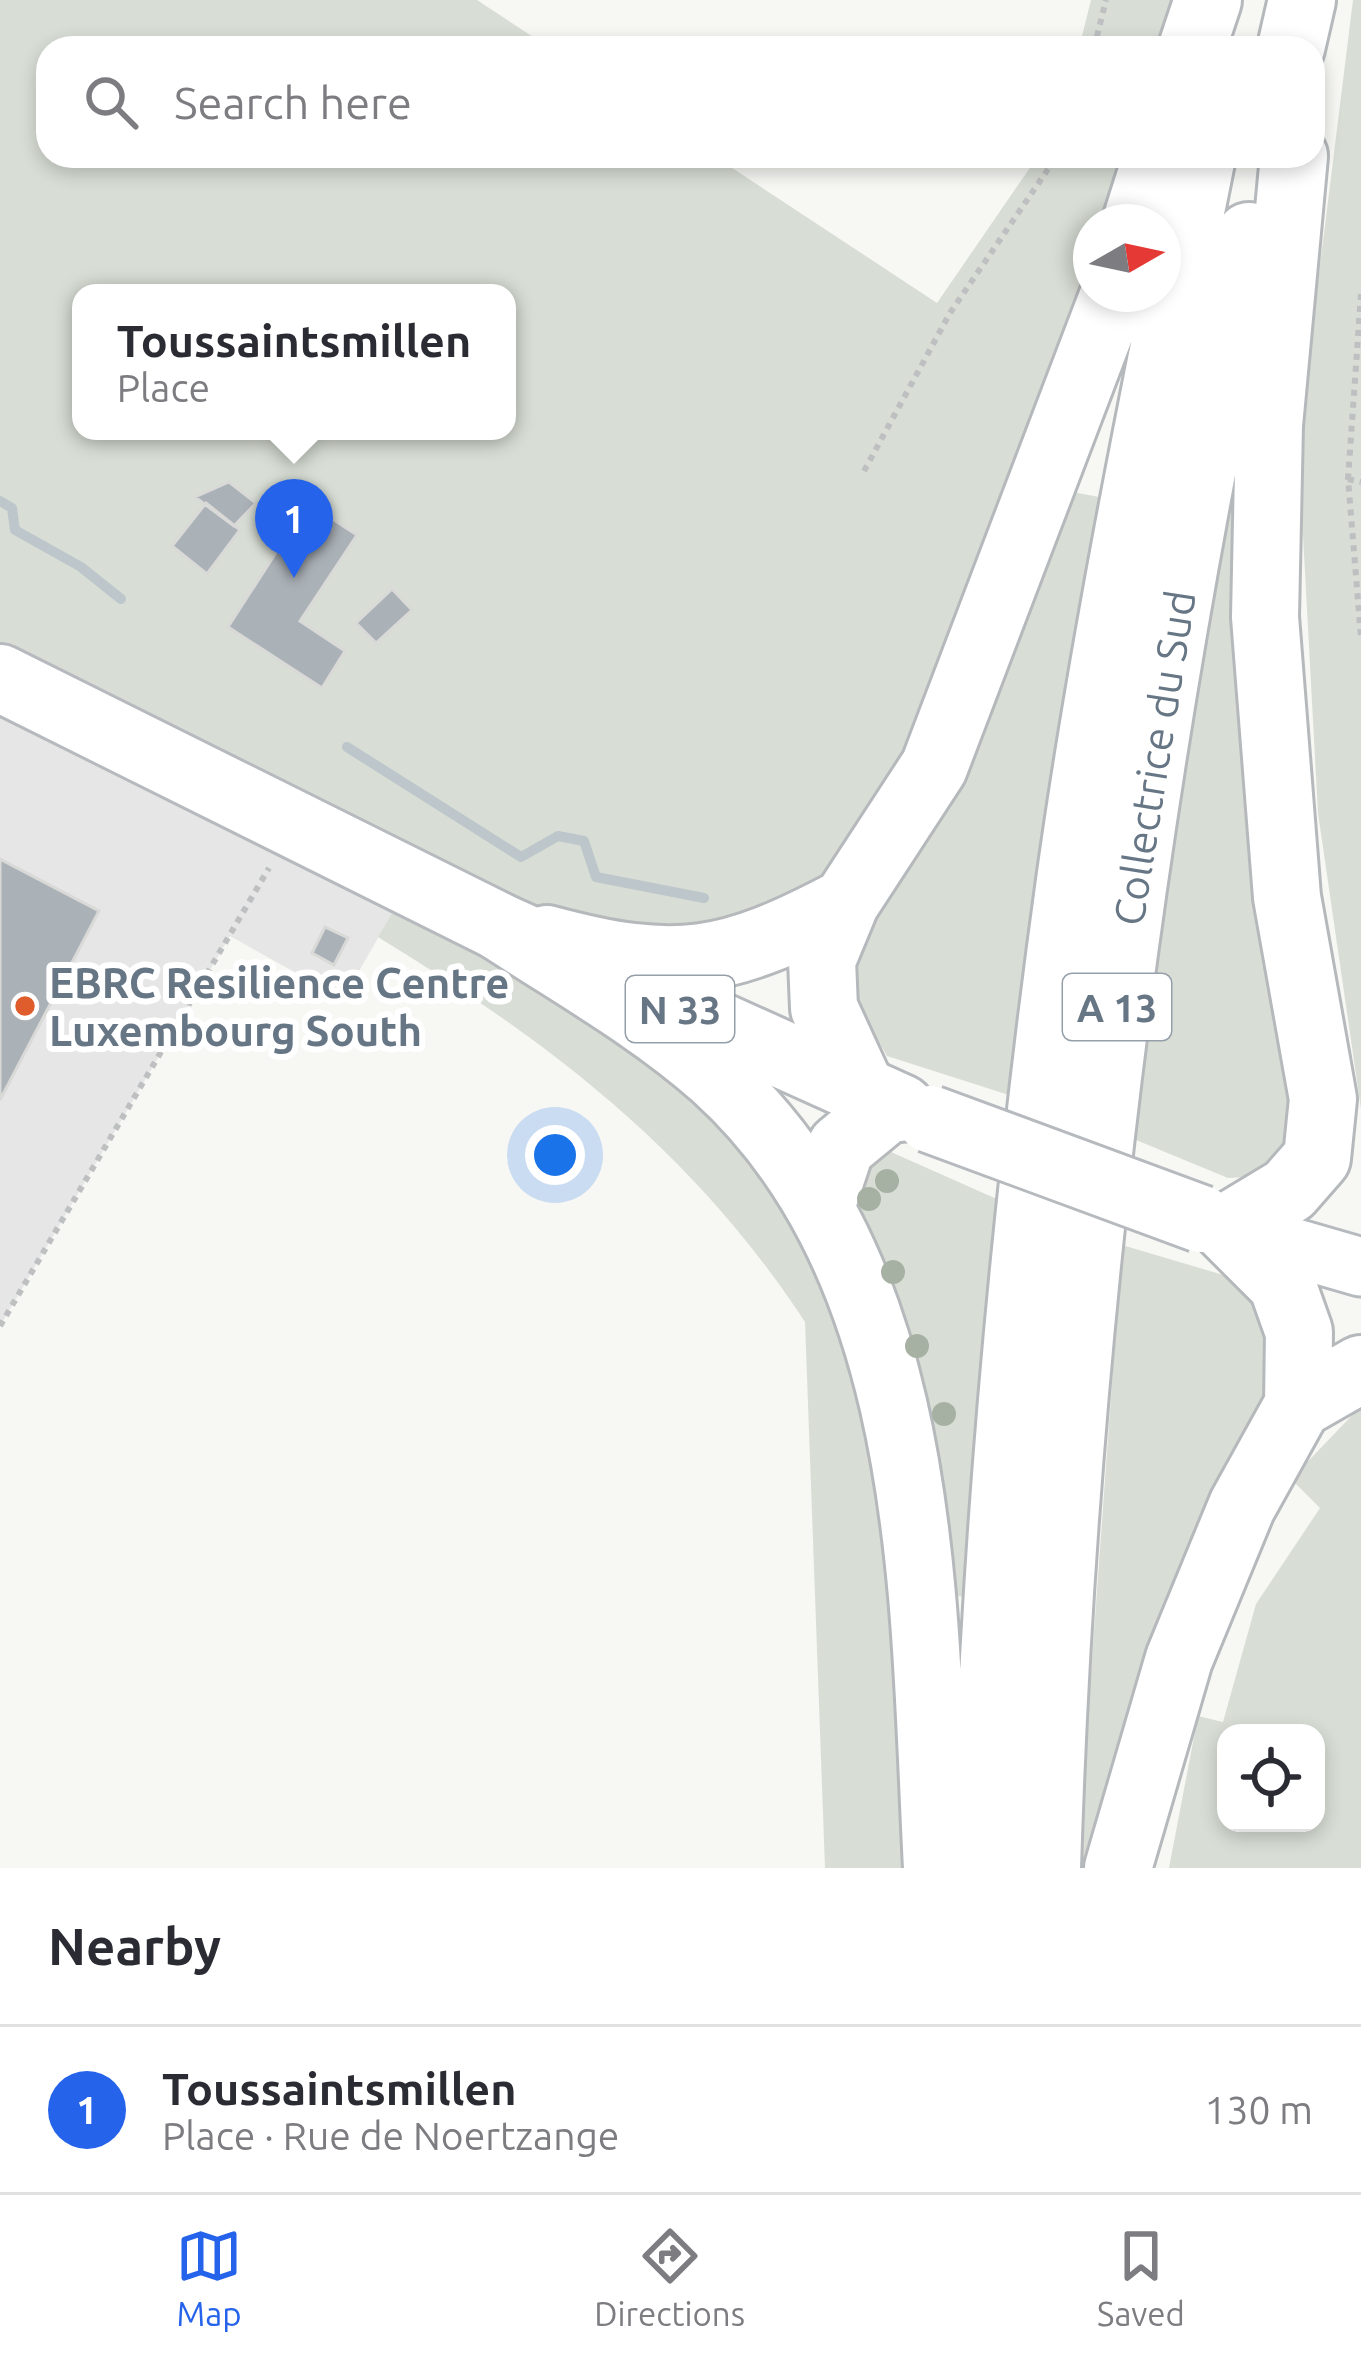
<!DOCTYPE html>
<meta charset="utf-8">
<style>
body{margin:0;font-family:Ubuntu,sans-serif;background:#f2f2f3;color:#2b2b33}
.controls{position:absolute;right:36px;bottom:36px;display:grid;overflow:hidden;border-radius:24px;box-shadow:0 6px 18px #0003}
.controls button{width:108px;height:108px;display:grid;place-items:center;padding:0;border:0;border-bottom:3px solid #e1e1e2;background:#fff;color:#2b2b33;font:60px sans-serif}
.compass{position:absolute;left:1073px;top:204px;width:108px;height:108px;border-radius:50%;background:#fff;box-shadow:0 6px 18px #0003;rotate:81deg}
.you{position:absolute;left:555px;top:1155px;width:42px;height:42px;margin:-30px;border:9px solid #fff;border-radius:50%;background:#1a73e8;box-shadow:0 0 0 18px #1a73e833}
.badge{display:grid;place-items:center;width:78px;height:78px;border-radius:50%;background:#2563eb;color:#fff;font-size:39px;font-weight:700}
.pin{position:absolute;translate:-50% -99px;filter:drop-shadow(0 3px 6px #0008)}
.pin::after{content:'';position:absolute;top:63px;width:42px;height:36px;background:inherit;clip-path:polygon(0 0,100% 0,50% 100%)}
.popup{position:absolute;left:72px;top:284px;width:444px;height:156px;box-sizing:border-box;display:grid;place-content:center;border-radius:24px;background:#fff;filter:drop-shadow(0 3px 9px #0005);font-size:39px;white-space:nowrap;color:#7c7c81}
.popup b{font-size:45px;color:#2b2b33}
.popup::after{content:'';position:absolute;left:50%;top:100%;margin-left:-24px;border:24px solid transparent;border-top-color:#fff}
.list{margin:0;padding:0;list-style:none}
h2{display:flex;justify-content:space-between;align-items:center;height:156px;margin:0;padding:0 48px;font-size:51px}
h2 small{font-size:39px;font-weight:400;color:#7c7c81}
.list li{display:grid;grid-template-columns:78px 1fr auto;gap:36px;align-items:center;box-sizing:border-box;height:168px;padding:0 48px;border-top:3px solid #e1e1e2}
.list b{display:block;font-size:45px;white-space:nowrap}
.list p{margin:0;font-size:39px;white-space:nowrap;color:#7c7c81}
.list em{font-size:39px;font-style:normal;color:#7c7c81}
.icon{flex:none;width:66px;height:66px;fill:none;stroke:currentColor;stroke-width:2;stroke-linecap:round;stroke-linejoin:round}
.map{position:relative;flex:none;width:1361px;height:1868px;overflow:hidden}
.search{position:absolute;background:#fff;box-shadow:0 6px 18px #0003;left:36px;right:36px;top:36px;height:132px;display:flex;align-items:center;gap:30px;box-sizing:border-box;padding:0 42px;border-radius:36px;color:#7c7c81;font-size:45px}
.sheet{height:324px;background:#fff}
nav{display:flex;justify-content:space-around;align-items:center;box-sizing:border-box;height:168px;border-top:3px solid #e1e1e2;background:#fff;font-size:33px;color:#7c7c81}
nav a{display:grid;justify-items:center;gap:6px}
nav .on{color:#2563eb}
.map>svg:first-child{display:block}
</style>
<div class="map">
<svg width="1361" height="1868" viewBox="0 0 1361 1868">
<rect width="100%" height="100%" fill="#f7f7f4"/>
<path fill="#e5e6e5" d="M0,717L398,903L343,999L230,936L0,1326Z"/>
<path fill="#d8ded5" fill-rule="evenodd" d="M0,0H477L550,48H48V156H714L937,303L1038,156H1134L1113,222H1091V289L917,746L820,884L748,924L619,935L282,846L0,717ZM81,293H507V431H81Z
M1091,0H1182L1169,48H1079Z
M1353,0H1361V1109L1318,813L1298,443Z
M1062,490L1099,497L1038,870L1012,1096L887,1056L876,1037L863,1040L848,981L867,902Z
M1230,497L1249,502L1297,1132L1267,1176L1228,1178L1136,1140L1171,846Z
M398,903L617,1028L789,1191L873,1405L915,1868H825L805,1322C692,1150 551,1043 378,937Z
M882,1148L999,1200L966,1597L939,1594L853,1229L849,1175Z
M1122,1245L1247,1282L1286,1373L1100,1867H1077Z
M1361,1406V1868H1169L1198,1716L1223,1722L1256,1604L1320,1508L1291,1479ZM1226,1733H1316V1823H1226Z"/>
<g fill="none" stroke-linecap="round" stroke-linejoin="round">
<path stroke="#bcc6cb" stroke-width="10" d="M0,501L12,508L15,530L81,567L121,599
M347,747L521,857L558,836L584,841L596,877L704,898"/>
</g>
<path fill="#aab1b7" stroke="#d9d9d7" stroke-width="3" d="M229,482L256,503L234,526L195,497Z
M206,503L240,530L207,574L172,546Z
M308,503L357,535L300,621L345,651L322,688L228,627Z
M392,589L412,610L376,643L356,623Z
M0,859L99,911L0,1100Z
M325,927L348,938L334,965L312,953Z"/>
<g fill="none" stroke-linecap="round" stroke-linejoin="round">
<g stroke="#b5babf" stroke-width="63">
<path id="secondary" d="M1226,1228L1361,1267"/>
</g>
<g stroke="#b6babe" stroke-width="72">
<path id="primary" d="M0,678L498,926L901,1108"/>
</g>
<g stroke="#b6b9bc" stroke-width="72">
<path id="highway" d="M1192,48L1208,0
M1291,48L1302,0
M1136,222L1157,156
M498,926C571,974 650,1018 715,1076C931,1271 923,1600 937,1868
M547,939C677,974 727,965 846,902
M863,1093L824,1008L822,960L846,902L934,767L1114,294
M822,1204L841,1147L892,1105
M1298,1405L1361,1369
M985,1868C995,1539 1025,1207 1070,881C1104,638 1154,396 1202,156
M1047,1868C1064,1319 1135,773 1249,236
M1118,1868L1179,1659L1242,1506L1298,1405L1299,1332L1282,1284L1226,1228L1289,1190L1317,1158L1323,1099L1287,897L1265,617L1269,425L1294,156"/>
</g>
<path stroke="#bdbfc1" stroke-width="6" stroke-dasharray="6 6" stroke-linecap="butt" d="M1094,48L1106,0
M1361,294L1348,479L1361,637
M864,471L950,313L1057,156
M1348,479L1361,482
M0,1326L269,868"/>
<use href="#secondary" stroke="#fff" stroke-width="57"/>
<use href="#primary" stroke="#fff" stroke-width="66"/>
<use href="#highway" stroke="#fff" stroke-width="66"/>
<g stroke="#b6babe" stroke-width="72" stroke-linecap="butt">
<path id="primary-bridge" d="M930,1119L1201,1219"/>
</g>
<use href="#primary-bridge" stroke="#fff" stroke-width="66"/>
</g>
<g fill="#a7b1a3">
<circle cx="887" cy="1181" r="12"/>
<circle cx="869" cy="1199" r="12"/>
<circle cx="893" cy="1272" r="12"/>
<circle cx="917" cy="1346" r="12"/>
<circle cx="944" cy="1414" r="12"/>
</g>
<circle fill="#df5c2c" stroke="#fff" stroke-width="4.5" cx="25" cy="1006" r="12"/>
<g text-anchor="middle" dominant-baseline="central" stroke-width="12" stroke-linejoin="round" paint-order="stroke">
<g fill="#fff" stroke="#959faa" stroke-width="3">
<rect x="1063" y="974" width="108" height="66" rx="9"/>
<rect x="626" y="976" width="108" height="66" rx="9"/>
</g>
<g font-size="39" font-weight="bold" fill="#677685">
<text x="1117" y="1007">A 13</text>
<text x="680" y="1009">N 33</text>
</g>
<g font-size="42" fill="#677685" stroke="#fff">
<text transform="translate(1154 758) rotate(-81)">Collectrice du Sud</text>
</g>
<g font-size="42" font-weight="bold" fill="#677685" stroke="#fff" text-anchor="start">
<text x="49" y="982">EBRC Resilience Centre<tspan x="49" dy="48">Luxembourg South</tspan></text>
</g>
</g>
</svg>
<div class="controls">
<button><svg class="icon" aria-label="locate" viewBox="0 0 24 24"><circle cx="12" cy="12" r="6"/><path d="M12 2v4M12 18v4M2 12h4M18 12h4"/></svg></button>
</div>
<svg class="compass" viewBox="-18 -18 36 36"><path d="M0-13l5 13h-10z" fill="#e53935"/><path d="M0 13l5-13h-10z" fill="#7c7c81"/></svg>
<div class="you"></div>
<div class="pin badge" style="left:294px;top:578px">1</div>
<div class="popup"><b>Toussaintsmillen</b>Place</div>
<div class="search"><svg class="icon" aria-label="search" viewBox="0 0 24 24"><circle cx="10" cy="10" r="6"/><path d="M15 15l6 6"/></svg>Search here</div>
</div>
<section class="sheet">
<h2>Nearby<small></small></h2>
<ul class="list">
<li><span class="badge">1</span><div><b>Toussaintsmillen</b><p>Place · Rue de Noertzange</p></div><em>130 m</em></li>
</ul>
</section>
<nav>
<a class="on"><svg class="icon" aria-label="map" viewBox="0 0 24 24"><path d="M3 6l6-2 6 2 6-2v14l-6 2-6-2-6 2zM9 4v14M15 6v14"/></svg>Map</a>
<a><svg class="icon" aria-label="directions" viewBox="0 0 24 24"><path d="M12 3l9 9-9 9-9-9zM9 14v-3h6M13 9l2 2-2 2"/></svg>Directions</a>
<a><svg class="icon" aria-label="saved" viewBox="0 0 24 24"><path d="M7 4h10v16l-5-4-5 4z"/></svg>Saved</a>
</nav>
